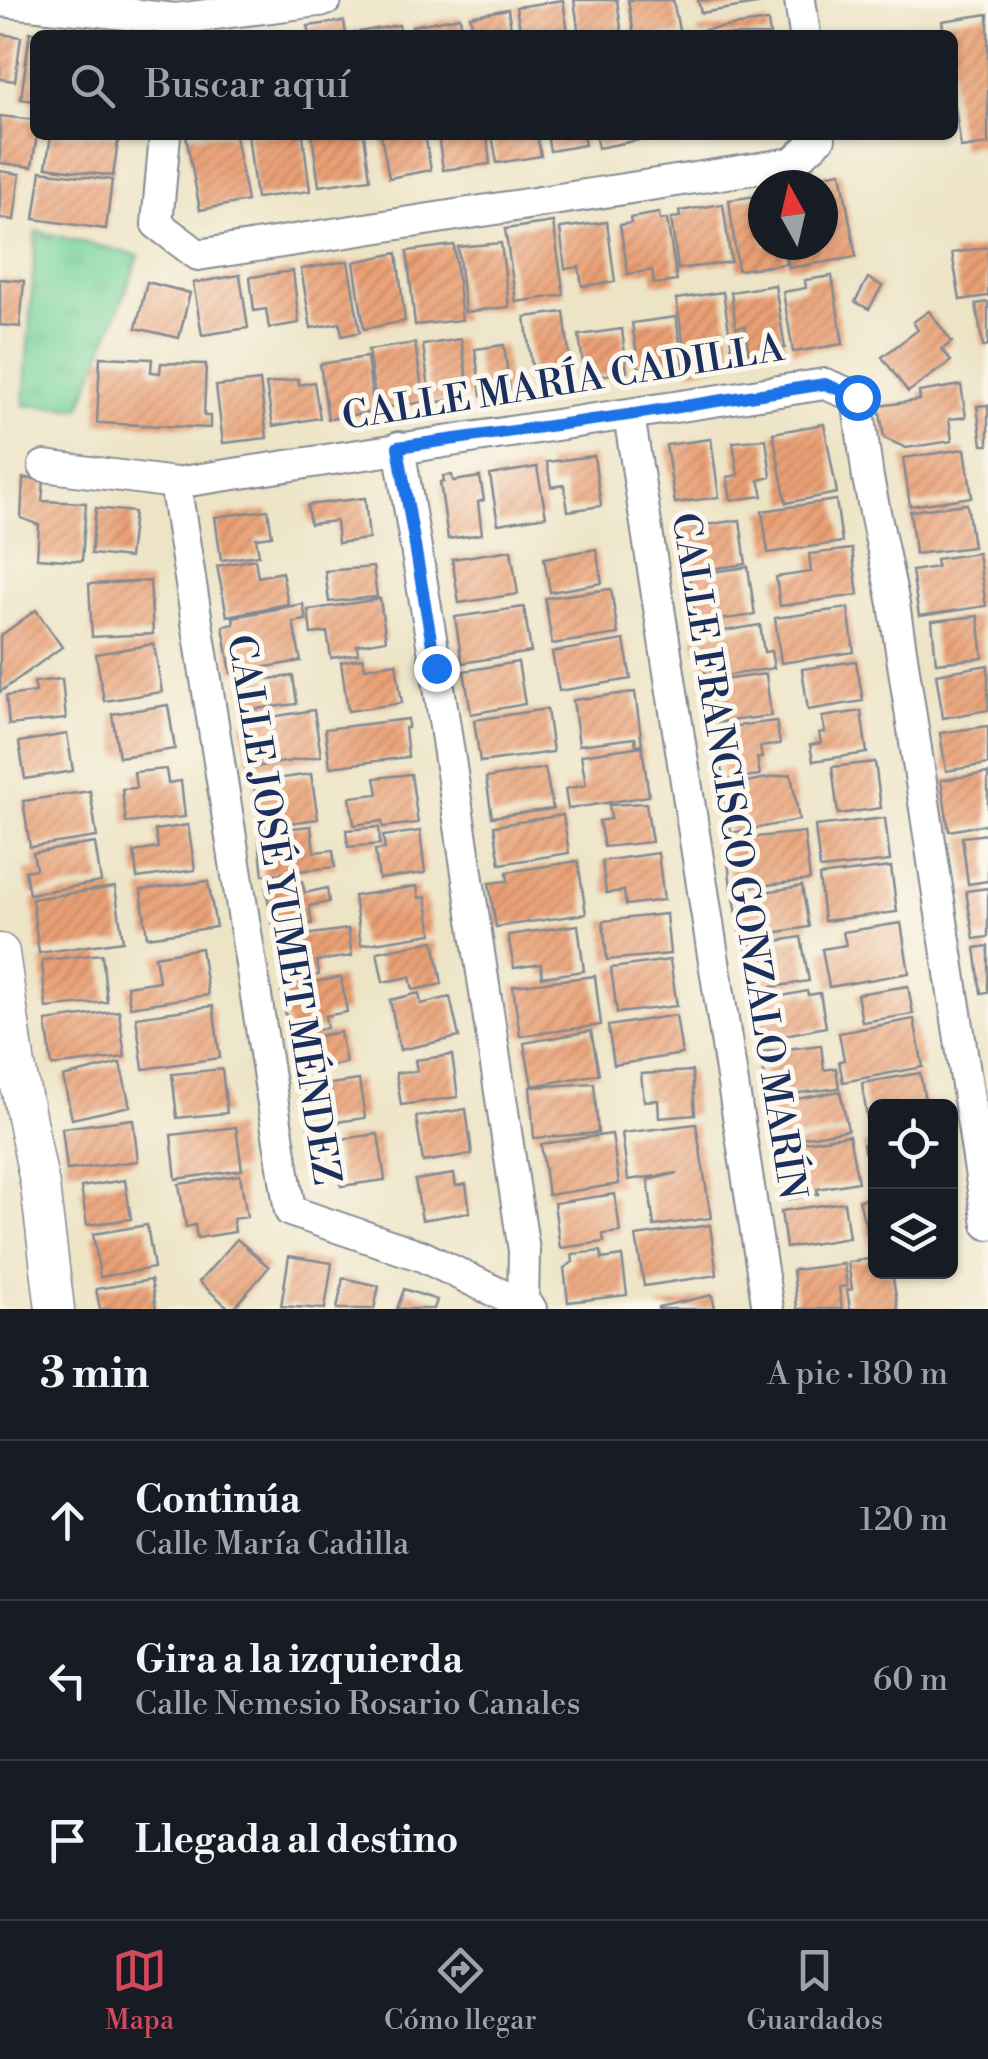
<!DOCTYPE html>
<html lang="es">
<meta charset="utf-8">
<style>
body{margin:0;font-family:"Libre Bodoni",serif;background:#20242c;color:#f1f3f6}
.controls{position:absolute;right:30px;bottom:30px;display:grid;overflow:hidden;border-radius:15px;box-shadow:0 2px 8px #0004}
.controls button{width:90px;height:90px;display:grid;place-items:center;padding:0;border:0;border-bottom:2px solid #363941;background:#171b24;color:#f1f3f6;font:50px sans-serif}
.compass{position:absolute;left:748px;top:170px;width:90px;height:90px;border-radius:50%;background:#171b24;box-shadow:0 2px 8px #0004;rotate:352deg}
.stop{position:absolute;width:30px;height:30px;margin:-22px;border:8px solid #1a73e8;border-radius:50%;background:#fff}
.stop.end{background:#1a73e8;border-color:#fff;box-shadow:0 2px 10px #0008}
.list{margin:0;padding:0;list-style:none}
h2{display:flex;justify-content:space-between;align-items:center;height:130px;margin:0;padding:0 40px;font-size:42px}
h2 small{font-size:32px;font-weight:400;color:#9ea1a6}
.list li{display:grid;grid-template-columns:65px 1fr auto;gap:30px;align-items:center;box-sizing:border-box;height:160px;padding:0 40px;border-top:2px solid #363941}
.list b{display:block;font-size:38px;white-space:nowrap}
.list p{margin:0;font-size:32px;white-space:nowrap;color:#9ea1a6}
.list em{font-size:32px;font-style:normal;color:#9ea1a6}
.icon{flex:none;width:55px;height:55px;fill:none;stroke:currentColor;stroke-width:2;stroke-linecap:round;stroke-linejoin:round}
.map{position:relative;flex:none;width:988px;height:1309px;overflow:hidden}
.search{position:absolute;background:#171b24;box-shadow:0 2px 8px #0004;left:30px;right:30px;top:30px;height:110px;display:flex;align-items:center;gap:25px;box-sizing:border-box;padding:0 35px;border-radius:15px;color:#9ea1a6;font-size:38px}
.sheet{height:610px;background:#171b24}
nav{display:flex;justify-content:space-around;align-items:center;box-sizing:border-box;height:140px;border-top:2px solid #363941;background:#171b24;font-size:28px;color:#9ea1a6}
nav a{display:grid;justify-items:center;gap:5px}
nav .on{color:#d1495b}
.map>svg:first-child{display:block}
</style>
<div class="map">
<svg width="988" height="1309" viewBox="0 0 988 1309">
<defs>
<pattern id="grass-tufts" width="24" height="20" patternUnits="userSpaceOnUse" patternTransform="scale(2.5)"><rect width="24" height="20" fill="#7cd69d"/><path d="M3 7l-1-3M5 7V3M7 7l1-3M15 17l-1-3M17 17v-4M19 17l1-3" fill="none" stroke="#6bb88a"/></pattern>
<pattern id="building-hatch" width="6" height="6" patternUnits="userSpaceOnUse" patternTransform="scale(2.5)"><rect width="6" height="6" fill="#eba074"/><path d="M-1 1l2-2M0 6l6-6M5 7l2-2" fill="none" stroke="#be8362"/></pattern>
</defs>
<rect width="100%" height="100%" fill="#fbf7ec"/>
<filter id="ink" filterUnits="userSpaceOnUse"><feTurbulence type="fractalNoise" baseFrequency=".01" numOctaves="2"/><feDisplacementMap in="SourceGraphic" scale="20" xChannelSelector="R" yChannelSelector="G"/><feConvolveMatrix kernelMatrix="1 2 1 2 8 2 1 2 1" color-interpolation-filters="sRGB"/></filter>
<filter id="wash" filterUnits="userSpaceOnUse"><feTurbulence type="fractalNoise" baseFrequency=".0048" numOctaves="4" result="noise"/><feDisplacementMap in="SourceGraphic" scale="40" xChannelSelector="R" yChannelSelector="G"/><feGaussianBlur stdDeviation="2.25" result="paint"/><feColorMatrix in="noise" values="0 0 0 0 0 0 0 0 0 0 0 0 0 0 0 0 0 1.4 0 .05"/><feComposite in="paint" operator="in"/></filter>
<g filter="url(#wash)">
<rect width="100%" height="100%" fill="#ede4c6"/>
<path fill="url(#grass-tufts)" stroke="#4c827e" stroke-width="2.5" d="M36,231L139,256L80,408L24,405Z"/>
<g id="blocks">
<path fill="url(#building-hatch)" d="M563,0L568,32L547,35H521L516,7Z
M574,0H617L622,35H579Z
M628,0H673L680,35H634Z
M698,0H769V2L701,13Z
M508,9L512,35H474L470,16Z
M988,14V144L961,148L953,93V35H944L942,21Z
M460,17L463,35H413L412,26Z
M344,21L346,35H310L308,26Z
M768,21L770,35H698L697,31Z
M399,25L400,35H352V33Z
M30,32L35,33V101L21,99Z
M0,34L21,37L15,81L0,79Z
M0,116L35,120L37,135L32,167L0,163Z
M51,135H119L113,176L46,167Z
M194,135H235L247,201L200,210L186,136Z
M248,135H303L310,191L256,198Z
M312,135H364L370,179L319,186Z
M381,135H425L431,170L389,178Z
M438,135H487L490,164L443,170Z
M492,135H537L541,156L497,163Z
M547,135H583L585,145L550,151Z
M595,135H643L644,139L598,148Z
M0,171L20,174L14,220L0,218Z
M41,171L112,180L106,229L34,219Z
M841,172L856,257L789,268L785,245H823V185H801L800,179Z
M763,195V245H783L786,264L738,270L729,200Z
M723,204L731,262L678,269L671,218L680,217L679,211Z
M659,213L660,220L667,219L677,281L654,284L652,270L628,274L620,225L631,223L630,218Z
M553,222L564,295L516,302L505,229Z
M607,222L615,282L582,286L579,267L565,269L560,228Z
M501,243L509,307L465,312L458,247Z
M454,245L462,320L415,325L407,251Z
M988,247V296L960,300L952,253Z
M397,253L405,321L364,329L354,262Z
M348,261L360,332L342,336L340,323L311,328L301,269Z
M293,271L299,323L269,328L266,309L254,311L250,277Z
M240,275L248,328L202,335L193,283Z
M832,276L843,344L793,352L783,292L806,288L805,280Z
M868,278L882,286L869,309L855,302Z
M0,279L24,281L20,327L0,325Z
M147,282L190,293L179,338L136,328Z
M775,285L785,348L749,354L745,326L736,328L731,292Z
M723,292L733,357L726,358L727,365L688,371L676,299Z
M988,302V346L983,347L976,304Z
M929,311L952,342L942,349L951,361L908,392L882,357L918,330L913,322Z
M564,312L571,370L533,375L525,317Z
M676,317L684,368L640,374L632,323Z
M622,329L627,372L585,378L579,335Z
M461,339L470,397L431,403L423,345Z
M415,343L424,402L377,409L368,350Z
M504,345L510,391L481,395L475,349Z
M100,357L152,359L151,372L160,373L161,363L206,364L204,416H210V428L97,423Z
M367,357L374,412L328,419L320,364Z
M298,379L299,385L314,382L320,418L273,426L266,384Z
M260,381L267,438L223,443L216,386Z
M961,385L966,417L949,419L952,441L906,448L884,438L879,406L920,400L919,392Z
M988,405V445H982L977,406Z
M824,424L837,493L786,503L773,433Z
M711,439L719,497L675,503L666,445Z
M766,439L771,477L759,480L763,496L731,500L727,477L738,475L733,442Z
M965,449L972,497L910,506L903,458Z
M594,456L601,506L568,511L564,485L551,487L547,462Z
M537,467L546,516L498,524L490,475Z
M452,475L453,481L480,477L484,500L478,502L482,534L448,539L440,482H444L443,476Z
M23,478L44,480L42,501L86,503L82,561L37,558L39,525L21,518Z
M365,498L369,539L338,543L336,521L310,524L307,505Z
M836,500L842,542L768,553L762,511Z
M967,504L973,547L915,554L910,511Z
M96,508L134,512L129,558L91,554Z
M268,510L272,536L256,538L259,555L221,560L215,517Z
M740,520L746,564L682,573L676,529Z
M596,549L602,583L550,592L544,558Z
M852,549L858,595L780,606L776,577L811,572L809,554Z
M511,550L518,594L459,603L452,559Z
M978,553L986,606L919,616L912,571L937,567L936,559Z
M255,559L258,577L282,572L288,604L227,616L217,566Z
M373,567L377,597L329,602L325,571Z
M748,567L755,615L696,623L689,575Z
M150,581L153,634L92,637L89,584Z
M611,589L618,634L552,644L545,598Z
M380,599L386,640L357,645L358,654L331,658L327,632L311,634L308,610Z
M303,604L306,620L293,622L301,661L231,673L223,626L234,624L233,617Z
M524,607L531,652L462,663L455,617Z
M848,608L854,652L781,663L775,618Z
M36,610L62,647L0,692V636Z
M978,616L983,658L936,663L932,621Z
M760,625L764,652L771,651L774,668L706,679L701,651H696L694,636Z
M624,640L631,679L559,691L552,652Z
M154,644L162,692L104,701L96,654Z
M363,658L365,668L396,663L402,703L348,711L341,662Z
M856,661L863,701L808,710L802,669Z
M518,662L525,704L471,714L464,671Z
M988,665V710L943,718L936,674Z
M766,674L771,716L712,723L707,682Z
M293,676L297,704L246,710L243,682Z
M62,679L66,719L9,725L6,696L36,692L34,682Z
M635,692L642,744L636,745L635,738L579,745L573,700Z
M168,705L175,749L119,757L112,714Z
M547,709L553,752L480,762L474,720Z
M314,710L321,756L249,768L241,722Z
M861,711L867,753L813,761L810,745L821,743L819,733L825,732L822,717Z
M408,719V728H405L408,757L330,767L325,729Z
M776,721L780,744L760,747L762,758H757L760,775L723,780L717,740L723,739L721,728Z
M988,726V764L946,771L940,733Z
M67,734L73,771L25,779L19,742Z
M642,746L649,796L568,809L565,789L586,785L581,755Z
M875,762L881,808L838,814L832,767Z
M545,768L553,809L492,817L486,778Z
M166,769L168,783L181,781L185,817L126,823L122,789L136,788L134,772Z
M988,773V824L949,831L941,780Z
M311,774L318,819L260,827L254,782Z
M411,774L418,823L383,827L382,821L354,825L350,797L378,794L375,778Z
M791,774L799,820L731,833L722,786Z
M90,791L97,837L30,847L23,801Z
M646,803L652,842L604,847L599,821L611,819L609,805Z
M563,815L569,853L500,864L494,826Z
M885,818L890,861L820,869L815,826Z
M188,825L195,870L137,878L134,852L158,848L155,830Z
M311,826L314,852L333,850L335,867L263,875L258,832Z
M379,827L380,844L348,847L346,830Z
M420,831L425,873L379,879L375,850L385,849L383,836Z
M804,832L810,880L731,889L726,840Z
M988,834V881L968,884L962,837Z
M95,843L101,882L29,894L25,871L36,869L33,853Z
M658,853L664,900L626,905L624,891L606,893L602,861Z
M578,861L586,914L496,927L489,883L508,881L507,872Z
M891,867L897,912L824,921L819,876Z
M208,881L216,927L147,937L141,890Z
M302,881L305,893L327,888L329,902L309,906L312,924L274,931L266,888Z
M417,886L419,898L426,897L432,934L361,945L354,896Z
M802,886L809,927L741,938L734,897Z
M115,887L123,941L39,953L32,899Z
M988,888V937L974,939L966,891Z
M666,914L670,954L607,960L603,921Z
M901,923L909,973L829,987L822,949L846,945L843,932Z
M578,925L584,971L542,977L541,964L514,968L508,935Z
M348,929L352,956L317,961L319,975L281,981L275,939Z
M801,937L809,981L754,990L746,946Z
M434,941L442,984L413,990L410,977L383,982L377,952Z
M988,946V992L981,993L975,948Z
M201,948L208,995L130,1007L127,986L159,981L155,956Z
M102,954L107,1002L46,1008L42,960Z
M670,960L677,1006L617,1013L611,968Z
M595,976L601,1025L520,1036L513,986Z
M341,977L347,1012L325,1016L327,1028L289,1035L281,988Z
M908,986L913,1014L862,1022L857,994Z
M807,991L808,995L820,993L826,1027L759,1040L752,1002Z
M419,993L421,1004L450,997L459,1037L400,1050L390,1000Z
M213,1006L220,1058L143,1069L136,1017Z
M119,1011L125,1057L52,1066L46,1021Z
M676,1015L682,1054L614,1065L608,1026Z
M914,1019L923,1067L843,1082L839,1061L844,1060L839,1033Z
M591,1031L599,1074L532,1086L524,1043Z
M340,1032L346,1063L298,1071L293,1041Z
M821,1045L824,1070L836,1068L839,1088L767,1097L761,1052Z
M452,1055L458,1097L401,1105L396,1073L417,1071L415,1060Z
M120,1063L130,1106L72,1119L63,1077Z
M222,1069L227,1113L177,1118L172,1074Z
M692,1071L695,1115L659,1118L658,1100L644,1101L641,1074Z
M920,1073L926,1106H876V1124L868,1125L862,1083Z
M359,1080L365,1118L308,1126L303,1088Z
M594,1083L598,1133L534,1138L530,1087Z
M840,1091L848,1130L772,1143L765,1105Z
M466,1109L472,1154L423,1162L416,1117Z
M133,1119L138,1161L67,1170L62,1128Z
M696,1124L711,1218L654,1226L648,1180L678,1173L628,1180L622,1133Z
M236,1127L242,1170L176,1179L171,1135Z
M378,1134L385,1180L341,1186L334,1140Z
M612,1134L619,1184L548,1195L541,1144Z
M849,1135L858,1182L817,1189L818,1194L784,1200L775,1147Z
M876,1142V1172H873L870,1151L864,1152L863,1144Z
M454,1174L456,1186L466,1184L470,1212L422,1220L415,1180Z
M240,1175L247,1217L233,1219L235,1232L197,1238L195,1225L186,1227L179,1184Z
M125,1180L131,1219L87,1225L81,1187Z
M615,1194L620,1232L603,1234L604,1242L560,1248L554,1203Z
M876,1196V1243L870,1244L859,1200Z
M844,1202L849,1238L786,1248L781,1211Z
M147,1225L154,1268L100,1277L93,1234Z
M710,1225L717,1275L644,1286L636,1236Z
M237,1239L269,1267L233,1309H230L199,1282Z
M601,1251L602,1259L622,1256L627,1295L568,1302L564,1268L573,1262L572,1254Z
M289,1256L332,1263L325,1309L281,1306Z
M876,1258V1272H892L898,1309H850L847,1290L852,1289L848,1262Z
M844,1264L847,1286L839,1287L842,1309H797L793,1270Z
M343,1278L379,1286L374,1309H337Z
M151,1280L156,1309H100L96,1289Z
M404,1289L437,1300L434,1309H397Z
M712,1295L715,1309H658V1307Z"/>
</g>
</g>
<g filter="url(#ink)">
<use href="#blocks" fill-opacity="0" stroke="#848a92" stroke-width="2.5"/>
<g fill="none" stroke-linecap="round" stroke-linejoin="round">
<g stroke="#848a92" stroke-width="34">
<path id="minor" d="M800,0L805,35
M0,1L176,19L326,0
M165,135L157,224L198,255L792,163L820,138L819,135
M629,415L768,1309
M399,447L436,667L524,1251L523,1305
M44,466L175,483L825,384L857,397L868,478L894,604L988,1224
M175,483L290,1211L422,1256L531,1309"/>
</g>
<g stroke="#848a92" stroke-width="41">
<path id="tertiary" d="M0,953L16,1066L40,1186L55,1309"/>
</g>
<use href="#minor" stroke="#fff" stroke-width="30"/>
<use href="#tertiary" stroke="#fff" stroke-width="38"/>
</g>
</g>
<g fill="none" stroke-linecap="round" stroke-linejoin="round" filter="url(#ink)">
<path stroke="#1a73e8" stroke-width="12" d="M436,668L398,447L628,415L825,384L857,397"/>
</g>
<g text-anchor="middle" dominant-baseline="central" stroke-width="10" stroke-linejoin="round" paint-order="stroke">
<g font-size="38" fill="#1b2f5e" stroke="#fbf7ec">
<text transform="translate(563 383) rotate(-9)">CALLE MARÍA CADILLA</text>
<text transform="translate(738 856) rotate(81)">CALLE FRANCISCO GONZALO MARÍN</text>
<text transform="translate(283 910) rotate(81)">CALLE JOSÉ YUMET MÉNDEZ</text>
</g>
</g>
</svg>
<div class="controls">
<button><svg class="icon" aria-label="locate" viewBox="0 0 24 24"><circle cx="12" cy="12" r="6"/><path d="M12 2v4M12 18v4M2 12h4M18 12h4"/></svg></button>
<button><svg class="icon" aria-label="layers" viewBox="0 0 24 24"><path d="M12 4l9 5-9 5-9-5zM3 14l9 5 9-5"/></svg></button>
</div>
<svg class="compass" viewBox="-18 -18 36 36"><path d="M0-13l5 13h-10z" fill="#e53935"/><path d="M0 13l5-13h-10z" fill="#9ea1a6"/></svg>
<div class="stop" style="left:857px;top:397px"></div>
<div class="stop end" style="left:436px;top:668px"></div>
<div class="search"><svg class="icon" aria-label="search" viewBox="0 0 24 24"><circle cx="10" cy="10" r="6"/><path d="M15 15l6 6"/></svg>Buscar aquí</div>
</div>
<section class="sheet">
<h2>3 min<small>A pie · 180 m</small></h2>
<ul class="list">
<li><svg class="icon" aria-label="ahead" viewBox="0 0 24 24"><path d="M12 20V5M6 11l6-6 6 6"/></svg><div><b>Continúa</b><p>Calle María Cadilla</p></div><em>120 m</em></li>
<li><svg class="icon" aria-label="left" viewBox="0 0 24 24"><path d="M17 20v-9H6M10 6l-5 5 5 5"/></svg><div><b>Gira a la izquierda</b><p>Calle Nemesio Rosario Canales</p></div><em>60 m</em></li>
<li><svg class="icon" aria-label="arrive" viewBox="0 0 24 24"><path d="M6 21V4h12l-3 4 3 4H6"/></svg><div><b>Llegada al destino</b></div></li>
</ul>
</section>
<nav>
<a class="on"><svg class="icon" aria-label="map" viewBox="0 0 24 24"><path d="M3 6l6-2 6 2 6-2v14l-6 2-6-2-6 2zM9 4v14M15 6v14"/></svg>Mapa</a>
<a><svg class="icon" aria-label="directions" viewBox="0 0 24 24"><path d="M12 3l9 9-9 9-9-9zM9 14v-3h6M13 9l2 2-2 2"/></svg>Cómo llegar</a>
<a><svg class="icon" aria-label="saved" viewBox="0 0 24 24"><path d="M7 4h10v16l-5-4-5 4z"/></svg>Guardados</a>
</nav>
